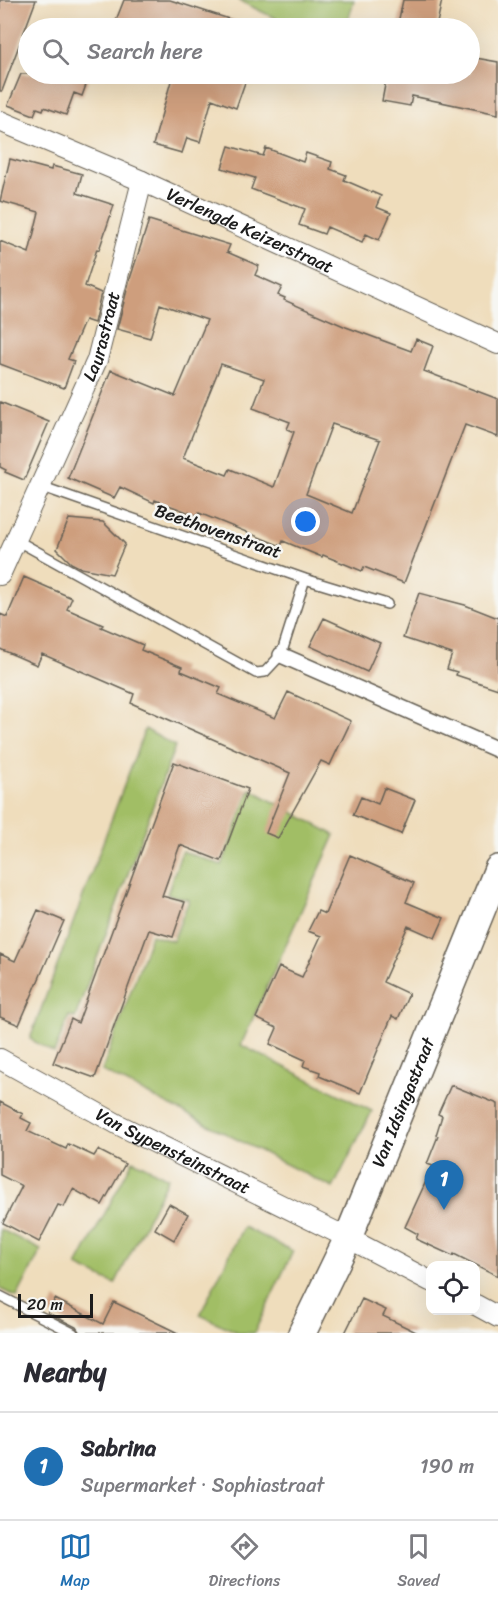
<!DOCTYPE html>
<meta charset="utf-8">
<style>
body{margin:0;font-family:Sriracha,sans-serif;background:#f2f2f3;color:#2b2b33}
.controls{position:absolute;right:18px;bottom:18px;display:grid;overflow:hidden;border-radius:12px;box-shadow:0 6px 24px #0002}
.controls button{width:54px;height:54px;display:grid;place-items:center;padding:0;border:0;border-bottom:2px solid #e1e1e2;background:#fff;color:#2b2b33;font:30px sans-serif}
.scale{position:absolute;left:18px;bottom:15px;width:75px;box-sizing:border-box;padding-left:6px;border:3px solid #1c1c1c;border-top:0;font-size:16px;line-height:21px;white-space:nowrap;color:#1c1c1c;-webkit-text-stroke:4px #f6f6f2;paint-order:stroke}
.you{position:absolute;left:306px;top:522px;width:21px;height:21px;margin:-15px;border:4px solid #fff;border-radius:50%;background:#1a73e8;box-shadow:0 0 0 9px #1a73e833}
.badge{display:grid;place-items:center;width:39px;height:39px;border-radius:50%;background:#1f6fb2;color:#fff;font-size:20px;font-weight:700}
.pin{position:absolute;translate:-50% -50px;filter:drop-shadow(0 2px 3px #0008)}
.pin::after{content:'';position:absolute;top:32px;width:21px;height:18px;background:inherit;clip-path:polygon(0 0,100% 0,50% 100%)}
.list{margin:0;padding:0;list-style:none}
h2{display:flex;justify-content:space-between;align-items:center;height:78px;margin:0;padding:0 24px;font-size:26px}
h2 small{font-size:20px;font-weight:400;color:#7c7c81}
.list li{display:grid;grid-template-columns:39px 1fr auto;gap:18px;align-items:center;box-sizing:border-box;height:108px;padding:0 24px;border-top:2px solid #e1e1e2}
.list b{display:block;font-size:22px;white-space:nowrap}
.list p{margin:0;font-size:20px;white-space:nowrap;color:#7c7c81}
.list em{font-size:20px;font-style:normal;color:#7c7c81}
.icon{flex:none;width:33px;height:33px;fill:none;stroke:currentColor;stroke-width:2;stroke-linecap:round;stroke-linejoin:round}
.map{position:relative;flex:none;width:498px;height:1333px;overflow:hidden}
.search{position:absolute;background:#fff;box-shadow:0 6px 24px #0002;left:18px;right:18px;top:18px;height:66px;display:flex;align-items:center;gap:15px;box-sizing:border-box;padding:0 21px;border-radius:33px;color:#7c7c81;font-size:22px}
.sheet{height:186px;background:#fff}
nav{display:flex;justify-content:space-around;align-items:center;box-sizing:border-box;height:84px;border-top:2px solid #e1e1e2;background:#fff;font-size:16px;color:#7c7c81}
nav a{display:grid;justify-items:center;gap:3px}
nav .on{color:#1f6fb2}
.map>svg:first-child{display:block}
</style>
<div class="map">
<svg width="498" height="1333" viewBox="0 0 498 1333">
<rect width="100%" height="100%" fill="#f6f6f2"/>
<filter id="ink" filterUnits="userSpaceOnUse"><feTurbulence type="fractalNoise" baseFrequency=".0167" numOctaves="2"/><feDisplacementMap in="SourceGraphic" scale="12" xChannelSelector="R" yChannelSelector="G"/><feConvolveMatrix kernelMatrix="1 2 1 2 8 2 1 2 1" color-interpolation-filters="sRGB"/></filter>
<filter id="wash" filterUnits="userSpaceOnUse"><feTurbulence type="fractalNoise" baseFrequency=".008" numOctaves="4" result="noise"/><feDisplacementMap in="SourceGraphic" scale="24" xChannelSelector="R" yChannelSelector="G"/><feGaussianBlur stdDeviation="1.35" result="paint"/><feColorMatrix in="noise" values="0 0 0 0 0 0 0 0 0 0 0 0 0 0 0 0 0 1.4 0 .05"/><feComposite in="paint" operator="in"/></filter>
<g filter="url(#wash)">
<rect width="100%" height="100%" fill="#efddbc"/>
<path fill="#a1be65" stroke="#5e6d40" stroke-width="1.5" d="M238,0H354L346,28H295Z
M145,729L175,746L75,1018L69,1016L54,1053L30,1039Z
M250,789L335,835L241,1045L372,1111L333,1188L102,1071L151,935L173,941L189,900L167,894L182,851L222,865Z
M133,1160L168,1178L115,1284L77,1266Z
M243,1227L293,1251L254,1333H239L200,1315Z
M0,1229L41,1250L17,1297L0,1289Z"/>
<g id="blocks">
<path fill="#ce9e7d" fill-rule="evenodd" d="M0,0H36L2,91H0Z
M124,0H170L245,24V28H113Z
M403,0H442L436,28H397Z
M470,57L498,62V114L412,96L410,106L382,101L387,74H470Z
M21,74H90L82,96L74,93L66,115L44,107L43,110L37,108L34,115L8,105Z
M173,74H248L236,108L212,99L200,142L187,138L182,153L153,145Z
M229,146L263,156L266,148L303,162L306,153L332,162L330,169L346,175L344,180L381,196L376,207L391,213L379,240L366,234L362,242L327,227L324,234L299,225L305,209L251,189L255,178L222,168Z
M10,159L51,170L52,166L82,174L77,193L114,205L99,250L97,249L85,286L101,293L94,323L85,320L68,359L74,361L64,388L0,364V241L29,253L39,212L0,201Z
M149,220L230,245L227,252L259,266L255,275L282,287L278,295L285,298L284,300L346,327L411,351L416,339L433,346L424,371L498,399V437L465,425L404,583L364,567L362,571L323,555L322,557L283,541L281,546L199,513L198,516L155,500L154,503L120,487L114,498L68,478L111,370L175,396L207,320L160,304L150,338L117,329L129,282ZM221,364L264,379L253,408L290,422L287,429L294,432L274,487L230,469L227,475L183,458ZM332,424L380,440L352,513L306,494Z
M0,402L49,422L24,480L5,472L6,470L0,467Z
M69,519L103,522L125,544L112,574L81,568L71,563L57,549Z
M24,577L72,598L67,609L103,625L101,627L143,645L141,650L182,667L181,671L221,688L218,694L275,718L288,692L351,721L330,765L321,761L278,838L266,833L290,773L131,703L134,694L42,654L37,665L0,649V614L7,617Z
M419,593L465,605L498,618V689L456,675L457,672L447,669L452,654L403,638Z
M324,618L380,643L367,672L310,646Z
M174,762L248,789L221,861L180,845L162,896L185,902L173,937L149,930L95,1078L53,1063L71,1019L78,1023Z
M384,788L415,800L401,834L353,815L361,797L378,804Z
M350,855L414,883L406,902L444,918L435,938L408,926L383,982L409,994L398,1019L392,1016L360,1093L319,1076L320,1072L303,1066L305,1060L270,1044L277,1028L256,1018L279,967L302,977L321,936L308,931L318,911L325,914Z
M38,910L64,921L19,1025L0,1017V954L15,961Z
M451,1085L498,1104V1276L454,1254L453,1256L416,1239L418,1234L405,1227L433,1166L427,1164L438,1136L436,1135L442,1116L438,1114Z
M0,1102L23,1114L21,1118L31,1123L27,1131L66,1149L68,1144L94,1156L98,1150L125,1164L102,1205L73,1189L64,1207L58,1205L39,1242L3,1223L22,1186L0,1175Z
M169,1204L188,1214L174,1240L155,1229Z
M55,1299L103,1324L114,1302L178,1333H80L76,1327L48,1313Z
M362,1299L386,1310L383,1316L418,1333H345Z"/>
</g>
</g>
<g filter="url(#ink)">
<use href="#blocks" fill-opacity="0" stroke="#666054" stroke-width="1.5"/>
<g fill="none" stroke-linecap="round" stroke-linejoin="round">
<g stroke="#666054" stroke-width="12">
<path id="service" d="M40,486L305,579L387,604
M16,540L256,673L265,672L281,655L305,579
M0,1296L73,1333"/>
</g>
<g stroke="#666054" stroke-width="18">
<path id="pedestrian" d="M281,655L498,750"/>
</g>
<g stroke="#666054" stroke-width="22">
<g id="minor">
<path id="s1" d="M0,121L142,181L498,344"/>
<path id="s2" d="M0,575L97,360L142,181"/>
<path id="s3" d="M0,1059L119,1125L348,1238L430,1281"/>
<path d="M476,1305L498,1317"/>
</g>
</g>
<g stroke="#666054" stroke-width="30">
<g id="secondary">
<path id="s4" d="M302,1333L348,1238L498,869"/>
</g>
</g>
<use href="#service" stroke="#fff" stroke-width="9"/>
<use href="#pedestrian" stroke="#fff" stroke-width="15"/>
<use href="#minor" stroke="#fff" stroke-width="20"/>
<use href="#secondary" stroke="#fff" stroke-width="27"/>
</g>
</g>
<g text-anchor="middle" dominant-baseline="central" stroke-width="5" stroke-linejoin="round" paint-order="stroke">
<g font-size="18" fill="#1c1c1c" stroke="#f6f6f2">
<text stroke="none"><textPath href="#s1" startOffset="273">Verlengde Keizerstraat</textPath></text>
<text stroke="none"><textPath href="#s2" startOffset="260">Laurastraat</textPath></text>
<text transform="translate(218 531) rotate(19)">Beethovenstraat</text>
<text stroke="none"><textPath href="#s4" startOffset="252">Van Idsingastraat</textPath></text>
<text stroke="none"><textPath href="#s3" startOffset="196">Van Sypensteinstraat</textPath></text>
</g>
</g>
</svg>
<div class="controls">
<button><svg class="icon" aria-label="locate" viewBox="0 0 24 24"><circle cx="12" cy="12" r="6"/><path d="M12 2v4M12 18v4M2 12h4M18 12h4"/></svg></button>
</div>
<div class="scale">20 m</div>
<div class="you"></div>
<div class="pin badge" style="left:444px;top:1210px">1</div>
<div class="search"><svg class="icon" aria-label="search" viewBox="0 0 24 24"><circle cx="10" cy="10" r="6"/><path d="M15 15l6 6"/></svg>Search here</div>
</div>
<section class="sheet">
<h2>Nearby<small></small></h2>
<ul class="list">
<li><span class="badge">1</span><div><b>Sabrina</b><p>Supermarket · Sophiastraat</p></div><em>190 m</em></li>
</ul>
</section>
<nav>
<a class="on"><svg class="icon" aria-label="map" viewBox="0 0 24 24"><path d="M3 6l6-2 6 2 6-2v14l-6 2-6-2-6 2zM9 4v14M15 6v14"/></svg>Map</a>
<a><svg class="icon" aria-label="directions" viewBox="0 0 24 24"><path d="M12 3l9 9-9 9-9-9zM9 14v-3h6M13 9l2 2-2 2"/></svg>Directions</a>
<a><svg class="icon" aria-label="saved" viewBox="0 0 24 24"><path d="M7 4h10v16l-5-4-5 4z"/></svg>Saved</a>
</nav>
